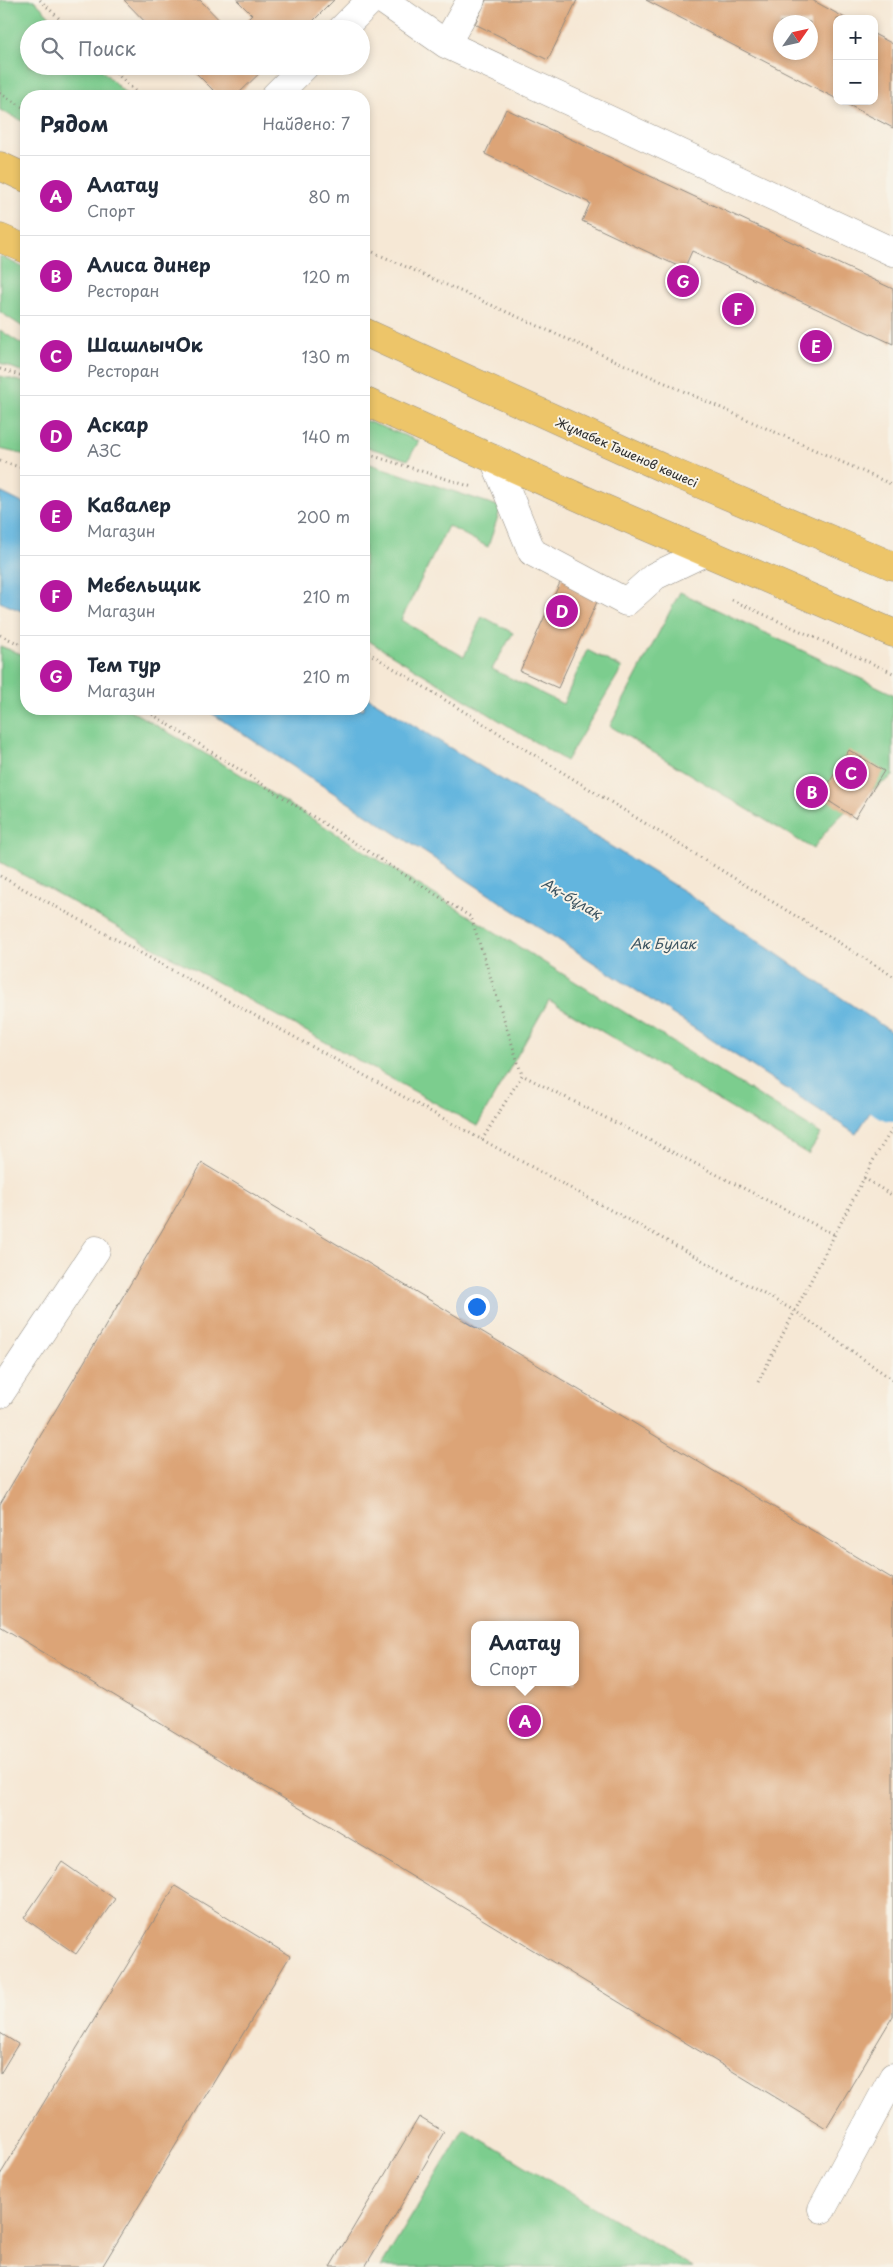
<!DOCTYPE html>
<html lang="ru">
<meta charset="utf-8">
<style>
body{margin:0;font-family:"Playpen Sans",sans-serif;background:#f2f2f3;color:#1f2937}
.controls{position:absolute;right:15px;top:15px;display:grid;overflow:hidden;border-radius:10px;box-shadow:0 2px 8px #0003}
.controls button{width:45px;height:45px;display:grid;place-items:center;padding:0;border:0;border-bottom:1px solid #e0e1e3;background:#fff;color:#1f2937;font:25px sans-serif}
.compass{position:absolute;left:773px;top:15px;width:45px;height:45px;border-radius:50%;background:#fff;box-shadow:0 2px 8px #0003;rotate:56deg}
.you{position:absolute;left:476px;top:1306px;width:18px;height:18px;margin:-12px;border:4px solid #fff;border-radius:50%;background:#1a73e8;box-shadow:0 0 0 8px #1a73e833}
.badge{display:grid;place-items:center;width:32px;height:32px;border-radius:50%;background:#b5179e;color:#fff;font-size:16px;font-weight:700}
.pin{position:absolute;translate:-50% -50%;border:2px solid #fff;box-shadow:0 1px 5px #0006}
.popup{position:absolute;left:471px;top:1621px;width:108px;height:65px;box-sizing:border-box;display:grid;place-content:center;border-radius:10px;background:#fff;filter:drop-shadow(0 1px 4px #0005);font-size:16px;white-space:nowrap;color:#747a83}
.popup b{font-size:19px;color:#1f2937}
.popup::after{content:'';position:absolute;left:50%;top:100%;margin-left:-10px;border:10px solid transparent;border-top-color:#fff}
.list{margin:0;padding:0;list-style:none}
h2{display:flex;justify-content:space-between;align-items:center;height:65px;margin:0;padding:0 20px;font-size:21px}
h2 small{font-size:16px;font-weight:400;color:#747a83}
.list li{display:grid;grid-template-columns:32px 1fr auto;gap:15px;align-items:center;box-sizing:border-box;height:80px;padding:0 20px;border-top:1px solid #e0e1e3}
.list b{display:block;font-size:19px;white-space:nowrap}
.list p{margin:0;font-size:16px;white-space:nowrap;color:#747a83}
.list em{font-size:16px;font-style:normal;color:#747a83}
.icon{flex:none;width:28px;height:28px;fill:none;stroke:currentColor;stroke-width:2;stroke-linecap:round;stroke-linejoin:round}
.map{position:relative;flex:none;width:893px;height:2267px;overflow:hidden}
.search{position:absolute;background:#fff;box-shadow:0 2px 8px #0003;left:20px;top:20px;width:350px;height:55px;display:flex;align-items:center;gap:12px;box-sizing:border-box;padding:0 18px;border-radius:28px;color:#747a83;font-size:19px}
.panel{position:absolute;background:#fff;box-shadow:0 2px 8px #0003;left:20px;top:90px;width:350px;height:625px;border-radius:20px}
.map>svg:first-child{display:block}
</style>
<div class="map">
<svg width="893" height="2267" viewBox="0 0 893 2267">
<rect width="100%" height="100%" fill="#f7f3e8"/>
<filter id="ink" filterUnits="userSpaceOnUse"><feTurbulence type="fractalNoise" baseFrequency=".02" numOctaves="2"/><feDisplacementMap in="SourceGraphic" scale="10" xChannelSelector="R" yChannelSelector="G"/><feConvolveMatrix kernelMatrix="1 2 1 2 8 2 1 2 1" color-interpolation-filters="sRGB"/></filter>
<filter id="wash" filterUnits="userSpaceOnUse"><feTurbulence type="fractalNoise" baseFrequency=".0096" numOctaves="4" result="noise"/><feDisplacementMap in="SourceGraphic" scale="20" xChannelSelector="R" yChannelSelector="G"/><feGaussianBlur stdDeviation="1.12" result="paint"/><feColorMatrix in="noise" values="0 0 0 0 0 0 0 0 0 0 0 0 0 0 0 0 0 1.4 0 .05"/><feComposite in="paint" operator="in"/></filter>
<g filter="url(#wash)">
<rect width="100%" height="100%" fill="#f6e8d5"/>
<path fill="#7ccd8e" stroke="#547c5c" d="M0,0H34L62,29H29V66H98L128,96H26V123L0,110Z
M0,256L26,269V329L0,312Z
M0,330L26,347V373L0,363Z
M0,376L26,383V455L0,449Z
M364,420L419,441L408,460L364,446Z
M364,462L501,507L488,547L448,526L401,620L464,657L482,616L513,633L492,669L563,704L587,650L622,668L566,761L364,638Z
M680,592L893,694V776C859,799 836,815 813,849L610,726Z
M0,646L26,656V709H128L235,771L821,1134L808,1154L549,1000L477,1126L0,862Z
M464,2129L693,2267H381Z"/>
<path fill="#63b5de" stroke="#477084" d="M0,492L26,505V613L0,602Z
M364,695L690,895L893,1033V1077L856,1134L205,709H364Z"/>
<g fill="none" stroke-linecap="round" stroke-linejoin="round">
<path stroke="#63b5de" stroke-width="60" d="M816,1041L860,1067L893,1091"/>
</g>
<g id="blocks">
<path fill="#dca477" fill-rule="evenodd" d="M124,0H200L228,29H152Z
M237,0H334L305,29H238L252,15Z
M486,0H577L548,60L475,24Z
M646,0H812L847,19H837V99ZM780,22H810V52H780Z
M874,34L893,44V128L841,101H874Z
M189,66H267L236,96H219Z
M506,109L893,289V344L692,251L684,269L582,221L590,203L485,154Z
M563,576L601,593L558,688L520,671Z
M849,750L884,771L855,818L821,796Z
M202,1163L893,1579V2016L826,2128L0,1626V1504ZM475,1625H575V1682H475Z
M62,1862L115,1899L76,1954L24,1918Z
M175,1886L290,1956L102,2267H0V2175Z
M0,2033L18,2044L0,2074Z
M419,2117L444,2132L365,2267H330Z"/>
</g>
</g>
<g filter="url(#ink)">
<use href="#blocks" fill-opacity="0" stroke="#908a80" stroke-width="1"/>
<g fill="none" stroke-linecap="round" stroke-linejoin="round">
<g stroke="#908a80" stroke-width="29">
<path id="minor" d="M383,0L446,44L893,252
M342,29L371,0
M446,44L471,0
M275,96L305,66
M494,459L532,552L626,602L655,576L705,552
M0,1394L96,1250
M822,2209L893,2077"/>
</g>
<g stroke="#908a80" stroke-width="29">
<path id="major" d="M0,166L26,178
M0,238L26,249
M364,332L665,469L893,566
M364,401L603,508L893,633"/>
</g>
<path stroke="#908a80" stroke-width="3" stroke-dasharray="1 4" stroke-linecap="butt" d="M40,0L70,29
M109,66L140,96
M0,93L26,109
M364,248L893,485
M0,369L26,377
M364,453L472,487
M0,461L26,469
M732,600L893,673
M0,635L26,647
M364,650L893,976
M144,709L471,917L522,1075
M0,876L795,1311L893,1380
M482,1140L522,1075L835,1235
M864,1178L893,1196
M758,1382L875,1157L893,1128"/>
<use href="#minor" stroke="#fff" stroke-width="28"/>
<use href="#major" stroke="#edc569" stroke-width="28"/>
</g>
</g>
<g text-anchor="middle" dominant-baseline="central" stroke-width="4" stroke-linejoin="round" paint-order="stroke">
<g font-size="12" fill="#2b2b2b" stroke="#f7f3e8">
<text transform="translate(627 452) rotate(24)">Жұмабек Тәшенов көшесі</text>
</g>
<g font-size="14" font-style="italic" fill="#3c5461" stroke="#f7f3e8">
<text transform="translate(572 898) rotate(30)">Ақ-бұлақ</text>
<text x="663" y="943">Ак Булак</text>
</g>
</g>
</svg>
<div class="controls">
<button>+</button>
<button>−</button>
</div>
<svg class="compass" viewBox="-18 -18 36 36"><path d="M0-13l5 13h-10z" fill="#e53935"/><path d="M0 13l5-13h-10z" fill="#747a83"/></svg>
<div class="you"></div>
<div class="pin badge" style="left:525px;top:1721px">A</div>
<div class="popup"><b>Алатау</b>Спорт</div>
<div class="pin badge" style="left:812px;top:792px">B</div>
<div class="pin badge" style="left:851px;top:773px">C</div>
<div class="pin badge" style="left:562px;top:611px">D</div>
<div class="pin badge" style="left:816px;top:346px">E</div>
<div class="pin badge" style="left:738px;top:309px">F</div>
<div class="pin badge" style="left:683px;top:281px">G</div>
<div class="search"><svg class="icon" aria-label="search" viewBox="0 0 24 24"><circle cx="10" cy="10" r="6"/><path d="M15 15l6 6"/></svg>Поиск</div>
<section class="panel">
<h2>Рядом<small>Найдено: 7</small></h2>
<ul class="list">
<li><span class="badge">A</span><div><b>Алатау</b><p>Спорт</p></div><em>80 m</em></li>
<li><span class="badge">B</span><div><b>Алиса динер</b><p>Ресторан</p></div><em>120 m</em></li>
<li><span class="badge">C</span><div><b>ШашлычОк</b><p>Ресторан</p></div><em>130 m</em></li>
<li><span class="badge">D</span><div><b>Аскар</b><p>АЗС</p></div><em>140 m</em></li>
<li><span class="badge">E</span><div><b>Кавалер</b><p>Магазин</p></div><em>200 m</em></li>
<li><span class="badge">F</span><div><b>Мебельщик</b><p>Магазин</p></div><em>210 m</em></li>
<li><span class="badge">G</span><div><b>Тем тур</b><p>Магазин</p></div><em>210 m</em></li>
</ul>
</section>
</div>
